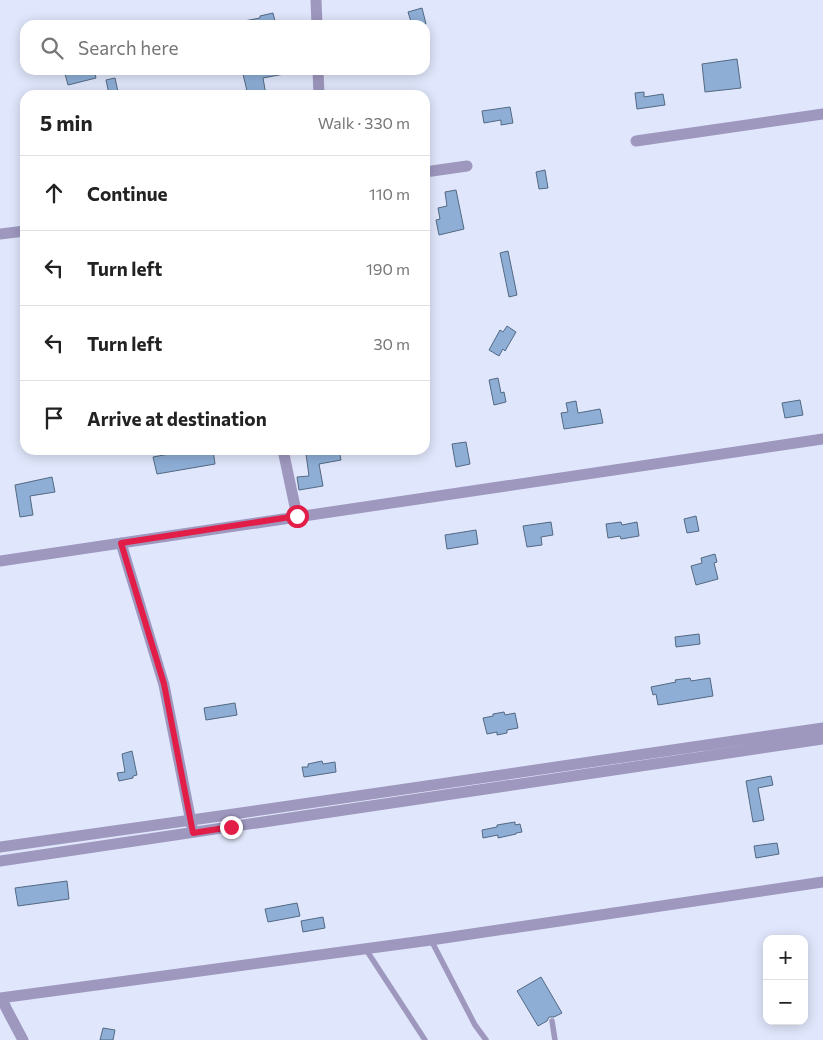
<!DOCTYPE html>
<meta charset="utf-8">
<style>
body{margin:0;font-family:Commissioner,sans-serif;background:#f6f6f6;color:#222}
.controls{position:absolute;right:15px;bottom:15px;display:grid;overflow:hidden;border-radius:10px;box-shadow:0 2px 12px #0003}
.controls button{width:45px;height:45px;display:grid;place-items:center;padding:0;border:0;border-bottom:1px solid #e0e0e0;background:#fff;color:#222;font:25px sans-serif}
.stop{position:absolute;width:15px;height:15px;margin:-11px;border:4px solid #e11d48;border-radius:50%;background:#fff}
.stop.end{background:#e11d48;border-color:#fff;box-shadow:0 1px 5px #0008}
.list{margin:0;padding:0;list-style:none}
h2{display:flex;justify-content:space-between;align-items:center;height:65px;margin:0;padding:0 20px;font-size:21px}
h2 small{font-size:16px;font-weight:400;color:#767676}
.list li{display:grid;grid-template-columns:32px 1fr auto;gap:15px;align-items:center;box-sizing:border-box;height:75px;padding:0 20px;border-top:1px solid #e0e0e0}
.list b{display:block;font-size:19px;white-space:nowrap}
.list em{font-size:16px;font-style:normal;color:#767676}
.icon{flex:none;width:28px;height:28px;fill:none;stroke:currentColor;stroke-width:2;stroke-linecap:round;stroke-linejoin:round}
.map{position:relative;flex:none;width:823px;height:1040px;overflow:hidden}
.search{position:absolute;background:#fff;box-shadow:0 2px 12px #0003;left:20px;top:20px;width:410px;height:55px;display:flex;align-items:center;gap:12px;box-sizing:border-box;padding:0 18px;border-radius:15px;color:#767676;font-size:19px}
.panel{position:absolute;background:#fff;box-shadow:0 2px 12px #0003;left:20px;top:90px;width:410px;height:365px;border-radius:15px}
.map>svg:first-child{display:block}
</style>
<div class="map">
<svg width="823" height="1040" viewBox="0 0 823 1040">
<rect width="100%" height="100%" fill="#e0e6fb"/>
<path fill="#8eaed6" stroke="#536983" d="M422,8L426,24L421,25H412L408,12Z
M273,13L276,25H245L244,21L260,18V16Z
M737,59L741,88L705,92L702,64Z
M64,70H94L96,78L68,85Z
M242,70H284V74L263,78L266,95H248Z
M115,78L118,92L109,94L106,80Z
M644,92V97L663,94L665,105L637,109L635,93Z
M510,107L513,123L501,125V120L484,123L482,111Z
M545,170L548,188L539,189L536,172Z
M456,190L464,229L439,235L436,220L440,219L438,208L447,206L445,192Z
M508,251L517,295L509,297L500,253Z
M507,326L516,332L505,351L503,349L499,356L489,350L500,330L503,332Z
M498,378L501,393L504,392L506,402L494,405L489,380Z
M800,400L803,415L785,418L782,403Z
M576,401L578,413L600,409L603,423L564,429L561,413L568,412L566,403Z
M466,442L470,464L456,467L452,444Z
M191,450H213L215,464L157,474L153,457Z
M328,450H339L341,460L319,464L323,486L299,490L297,477L309,476L306,454Z
M52,477L55,492L30,496L33,515L20,517L15,485Z
M696,516L699,531L687,533L684,519Z
M551,522L553,535L541,537L542,545L527,547L523,526Z
M621,522L622,525L637,522L639,536L621,539L620,536L608,538L606,524Z
M476,530L478,544L447,549L445,535Z
M715,554L717,562L714,563L718,579L696,585L691,566L702,563L701,558Z
M699,634L700,644L676,647L675,637Z
M690,678L691,681L710,678L713,696L658,705L656,694L653,695L651,687L676,682L675,680Z
M235,703L237,715L206,720L204,708Z
M504,712L505,715L515,713L518,728L507,730V733L497,735V732L487,734L483,718L493,716V714Z
M132,751L137,775L133,776V778L119,781L117,773L125,772L122,754Z
M322,761L323,764L335,762L336,772L304,777L302,767H308V764Z
M771,776L773,785L758,788L764,820L753,822L746,781Z
M515,822V825L520,824L522,832L516,833V834L498,838V835L483,838L482,830L497,827V825Z
M777,843L779,854L756,858L754,846Z
M67,881L69,899L18,906L15,888Z
M297,903L300,916L268,922L265,909Z
M323,917L325,928L303,932L301,921Z
M541,977L562,1013L554,1017H549L547,1021L538,1026L517,991Z
M103,1028L115,1030L113,1040H100Z"/>
<g fill="none" stroke-linecap="round" stroke-linejoin="round">
<path stroke="#9e98bf" stroke-width="5.5" d="M431,940L475,1025L486,1040
M365,948L425,1040
M552,1021L555,1040"/>
<path stroke="#9e98bf" stroke-width="11" d="M316,0L317,25
M318,70L319,95
M636,141L823,114
M425,172L467,166
M0,234L25,231
M283,450L297,516
M121,543L164,685L192,827
M0,561L823,439
M0,847L227,815L823,728
M0,861L823,739
M0,998L431,940L823,882
M2,998L6,1008L23,1040"/>
</g>
<g fill="none" stroke-linecap="round" stroke-linejoin="round">
<path stroke="#e11d48" stroke-width="6" d="M231,827L193,833L164,684L121,543L297,516"/>
</g>
</svg>
<div class="controls">
<button>+</button>
<button>−</button>
</div>
<div class="stop" style="left:297px;top:516px"></div>
<div class="stop end" style="left:231px;top:827px"></div>
<div class="search"><svg class="icon" aria-label="search" viewBox="0 0 24 24"><circle cx="10" cy="10" r="6"/><path d="M15 15l6 6"/></svg>Search here</div>
<section class="panel">
<h2>5 min<small>Walk · 330 m</small></h2>
<ul class="list">
<li><svg class="icon" aria-label="ahead" viewBox="0 0 24 24"><path d="M12 20V5M6 11l6-6 6 6"/></svg><div><b>Continue</b></div><em>110 m</em></li>
<li><svg class="icon" aria-label="left" viewBox="0 0 24 24"><path d="M17 20v-9H6M10 6l-5 5 5 5"/></svg><div><b>Turn left</b></div><em>190 m</em></li>
<li><svg class="icon" aria-label="left" viewBox="0 0 24 24"><path d="M17 20v-9H6M10 6l-5 5 5 5"/></svg><div><b>Turn left</b></div><em>30 m</em></li>
<li><svg class="icon" aria-label="arrive" viewBox="0 0 24 24"><path d="M6 21V4h12l-3 4 3 4H6"/></svg><div><b>Arrive at destination</b></div></li>
</ul>
</section>
</div>
